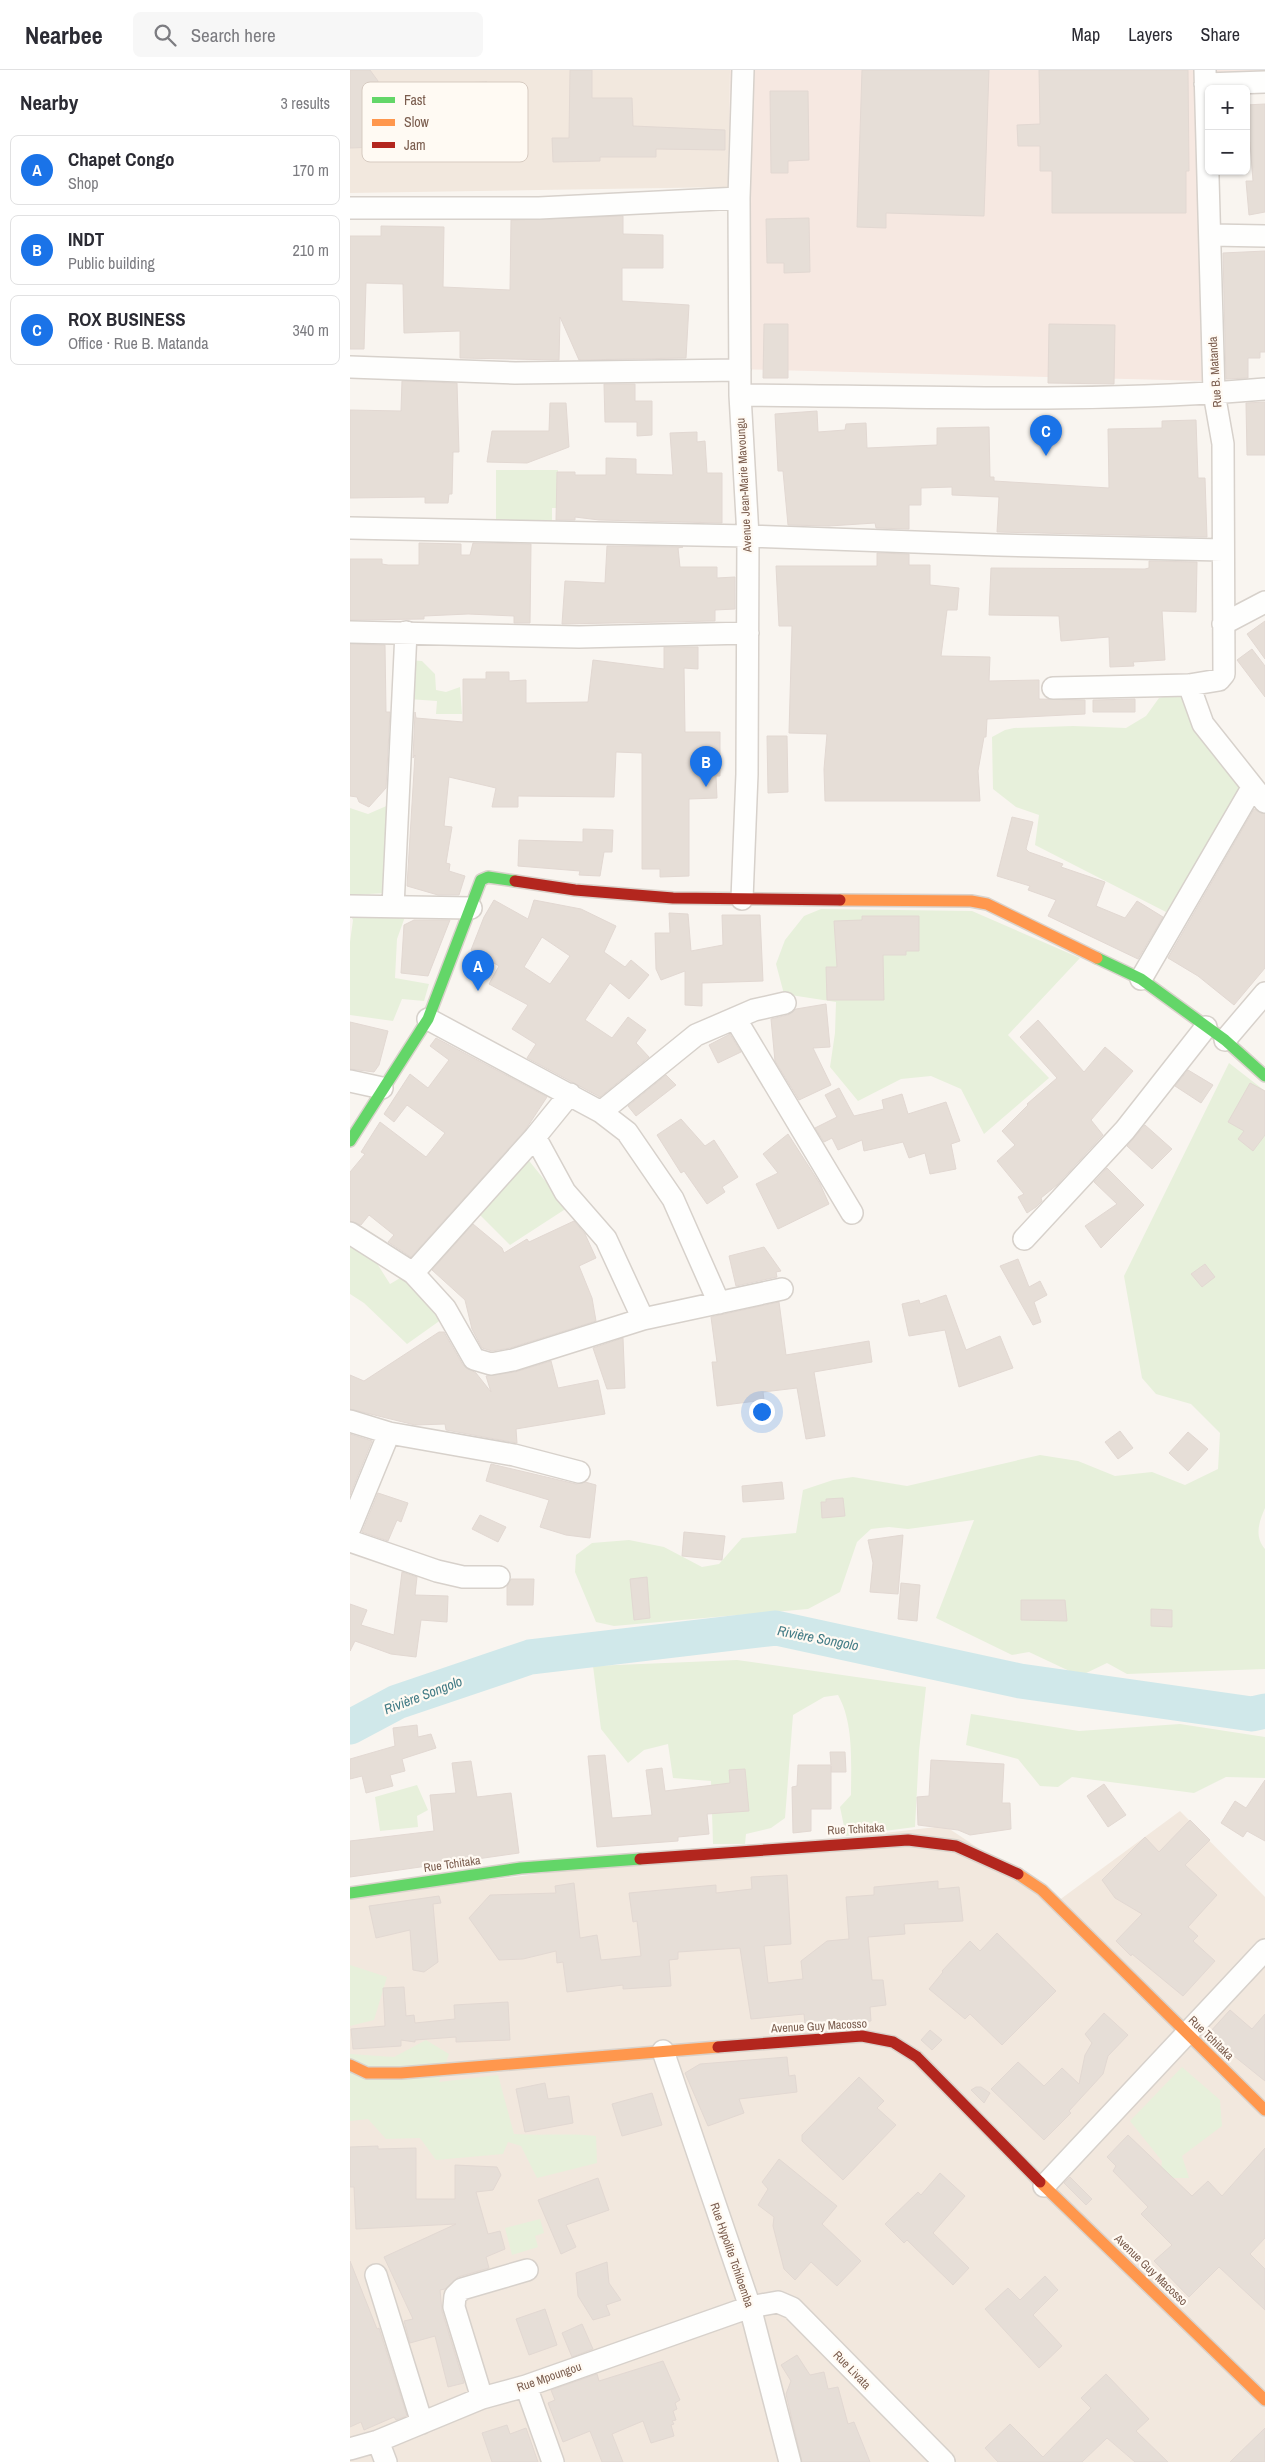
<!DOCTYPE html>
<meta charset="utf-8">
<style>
body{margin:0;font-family:"Archivo Narrow",sans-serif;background:#f7f7f7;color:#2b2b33}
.controls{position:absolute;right:15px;top:15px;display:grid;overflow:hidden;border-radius:8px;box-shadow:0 1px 4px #0004}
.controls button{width:45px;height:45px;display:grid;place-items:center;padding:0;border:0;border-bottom:1px solid #e1e1e2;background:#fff;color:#2b2b33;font:25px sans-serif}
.you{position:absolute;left:411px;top:1341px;width:18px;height:18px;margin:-12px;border:4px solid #fff;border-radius:50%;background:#1a73e8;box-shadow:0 0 0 8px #1a73e833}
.badge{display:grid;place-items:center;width:32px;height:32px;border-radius:50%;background:#1a73e8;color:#fff;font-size:16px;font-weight:700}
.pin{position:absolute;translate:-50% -41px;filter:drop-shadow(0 1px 2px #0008)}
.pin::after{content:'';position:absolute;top:26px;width:18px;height:15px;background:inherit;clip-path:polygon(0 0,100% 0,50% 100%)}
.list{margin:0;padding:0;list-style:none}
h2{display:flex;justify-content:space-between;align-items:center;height:65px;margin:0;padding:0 20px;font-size:21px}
h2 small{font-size:16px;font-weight:400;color:#7c7c81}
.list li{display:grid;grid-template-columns:32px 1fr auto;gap:15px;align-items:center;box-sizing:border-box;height:70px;margin:0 10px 10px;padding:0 10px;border:1px solid #e1e1e2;border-radius:8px}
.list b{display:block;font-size:19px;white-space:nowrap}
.list p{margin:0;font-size:16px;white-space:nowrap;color:#7c7c81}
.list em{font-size:16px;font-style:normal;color:#7c7c81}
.icon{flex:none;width:28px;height:28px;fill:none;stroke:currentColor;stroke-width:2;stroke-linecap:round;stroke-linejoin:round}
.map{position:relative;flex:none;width:915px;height:2392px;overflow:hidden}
header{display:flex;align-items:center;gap:30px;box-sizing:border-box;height:70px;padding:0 25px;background:#fff;border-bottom:1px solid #e1e1e2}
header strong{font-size:24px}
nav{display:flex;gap:28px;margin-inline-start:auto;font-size:18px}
.search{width:350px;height:45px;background:#f7f7f7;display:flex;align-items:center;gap:12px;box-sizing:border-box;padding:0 18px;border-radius:8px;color:#7c7c81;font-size:19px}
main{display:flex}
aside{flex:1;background:#fff}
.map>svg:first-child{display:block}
</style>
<header>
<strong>Nearbee</strong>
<div class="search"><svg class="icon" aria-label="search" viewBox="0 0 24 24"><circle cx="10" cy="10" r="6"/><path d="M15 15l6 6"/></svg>Search here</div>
<nav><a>Map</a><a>Layers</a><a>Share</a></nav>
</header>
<main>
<aside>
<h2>Nearby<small>3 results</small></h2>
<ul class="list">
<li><span class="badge">A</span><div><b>Chapet Congo</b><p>Shop</p></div><em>170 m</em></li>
<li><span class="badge">B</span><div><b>INDT</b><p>Public building</p></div><em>210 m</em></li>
<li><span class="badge">C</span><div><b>ROX BUSINESS</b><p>Office · Rue B. Matanda</p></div><em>340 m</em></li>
</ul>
</aside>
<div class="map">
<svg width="915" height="2392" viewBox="0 0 915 2392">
<rect width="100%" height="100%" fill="#f9f5f0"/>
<path fill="#f2e8de" d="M0,0H380L378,117L0,123Z
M830,1741L915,1827V2392H0V1828L274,1793L595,1756L708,1831Z"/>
<path fill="#f6e8e1" d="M380,0H915V2L854,3L858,311L385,299L378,117Z"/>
<path fill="#e7f0db" d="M146,400H208V438H202V452L146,453Z
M58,590L72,591L85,604L86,620L96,622L110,617L112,644H86L87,631L58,629Z
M833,623L895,722L816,842L685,775L689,745L666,737L643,719L642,667L655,660L664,658L723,656L776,658L796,646L809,628Z
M41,734L37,823L0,825V738L18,744Z
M471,839L622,841L730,888L658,965L699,1008L634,1064L611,1019L581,1006L551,1009L508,1031L480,997L485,963L486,932L434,924L426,894L435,870L454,846Z
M0,844H56L47,869L45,908L79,914L74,931L52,929L43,951L0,945V872L3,850Z
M879,993L915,1021V1438C909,1452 904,1466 915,1479V1599L777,1604L757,1593L730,1606L679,1582L662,1585L586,1548L624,1450L558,1459L539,1457L521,1459L507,1472L490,1522L458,1539L264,1556L246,1552L225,1502L226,1485L242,1473L279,1470L314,1477L352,1497L369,1494L392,1468L446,1463L453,1420L483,1410L503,1407L557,1416L690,1385L728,1391L765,1406L802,1402L835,1415L868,1399L870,1363L841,1334L806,1324L792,1308L774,1206Z
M176,1087L217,1138L160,1175L126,1141Z
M0,1170L21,1184L40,1214L57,1204L95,1247L57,1274L14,1233L0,1224Z
M387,1590L576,1617L569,1681L565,1757L496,1766L490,1737L501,1725C501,1693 504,1653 488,1625L474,1627L443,1645L435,1748L421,1758L396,1764L395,1774H363L361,1711L323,1708L318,1674L294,1680L278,1693L251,1659L243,1596Z
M621,1644L729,1661L830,1654L915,1667V1708L876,1707L844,1723L722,1707L708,1717L690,1716L668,1689L616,1675Z
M67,1715L78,1740L67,1746L68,1757L30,1761L25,1727Z
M0,1895L37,1907L24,1950L0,1956Z
M76,1970L99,1984L89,2012L148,2005L164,2064C192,2066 219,2063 246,2066L247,2093L187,2108L171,2076L158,2072L153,2084L86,2090L70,2068L36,2069L18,2049L0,2051V1984L44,1987Z
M832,1997L870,2030L872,2056L832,2086L839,2108H810L812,2091L780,2051Z
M190,2149L194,2163L185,2166L188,2177L162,2185L155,2158Z"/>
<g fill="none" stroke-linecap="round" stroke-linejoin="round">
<path stroke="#d0e8ea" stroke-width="35" d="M0,1657L47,1632L180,1587L426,1558L670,1611L902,1644L915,1641"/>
</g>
<path fill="#e6ded7" stroke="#e2d8d2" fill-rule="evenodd" d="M0,0H20L28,11L27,26L46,28L44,51L27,50L28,77L0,78Z
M220,0H242V28H282L283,56L375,60V80L306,79V87H250V91L203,92L202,68H219Z
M512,0H639L634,146L536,143V158L507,157Z
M689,0H838L839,101H836V143H702V101H690V76H668L667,55L690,54Z
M137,12L139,55L85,58L83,14Z
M420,21H458L459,90L438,91V103H421Z
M915,34V142L899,145L896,111H903L900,72L896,73V35Z
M273,146V164L313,165V198H272V231L339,235L336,288L229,290L210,247L209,290L110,288V261L54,263L53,214L16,213L14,279H0V166H31V156L94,157L93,217L160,220L161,150Z
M459,148L460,202L434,203V193H417L416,149Z
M915,181V282H910V288H898V308L876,309L873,183Z
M414,254H438V308H413Z
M699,254L765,255L764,314L698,313Z
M52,311L107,313L109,382H103L102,424H99L98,433H75V427L0,428V340L51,341Z
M254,314H285V331H302V365L287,366V352H255Z
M915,332V385H897L896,333Z
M200,333H216L219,377L177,393L137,392L142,361H199Z
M467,341L468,362L495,360L496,354L516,353L517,378L587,375V358L639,357L640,407H644V411L759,418L758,359L812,358V351L846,350L848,408H855L857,467L647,462L649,427L602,425V417L571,418V435H559V459L526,458L525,453L479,456L438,455L433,401H428L425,344Z
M347,362V372L355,371L357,403H372V453L249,450L225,447V450H206L207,402H225V405H256V388L286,389V404L323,405L320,363Z
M69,473L111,474V485H120L123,473L181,474L180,553H164V546L118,544L74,546V549L0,550V489H32V494L38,495H69Z
M257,476L333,477L328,478L330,497H367V508L385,507V539L365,540V551L212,554L215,511L255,513Z
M527,483L559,484V495H580V515L609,518L607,540H597L591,586L640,587L639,611L689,610V629L735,630V644L637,649L636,667H634L628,701L630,731H475L474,699L477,664L439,663L442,556H429L426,496H527Z
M799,491L847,492L846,542L812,541L815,590L783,592L784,596L760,597L759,567L711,571L709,546L639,545L641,498L795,499L799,498Z
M915,551V589L897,564Z
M0,574L35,575L36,642H40L36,718L19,737L9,732L7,727L0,726Z
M314,577H348V599L334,598L335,662H370V706H366L367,728L339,729V806L310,807V799H292V683L266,682L264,727L168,726V737H142L146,718L99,707L94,756L102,757L96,793L100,794L99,801L115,806L109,825H88L57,816L65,685L63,688L65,642L66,648L113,652V609H136V602H159V611L176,610V633L238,632L243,590L314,599Z
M902,579L915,596V627L887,590Z
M785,629V642H743V630Z
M417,666H437L438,722L418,723Z
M904,739L915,744V898L884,935L848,906L818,888Z
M662,747L683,752L676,779L679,782L713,794L711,797L755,812L746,836L775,848L787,831L813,847L788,889L698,846L706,830L678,820L680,816L647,806Z
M233,759L263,760L262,782H254L250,806L229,805L230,801L168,796L169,770L233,772Z
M144,830L178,849L184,830L231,839L266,856L254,882L275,897L281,890L299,905L279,929L260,913L235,950L262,968L278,947L296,960L286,973L299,987L250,1027L177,988L186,974L162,959L178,935L139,914L149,896L121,880L134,847ZM192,867L220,886L200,914L174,897Z
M319,843L338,844L341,881L373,875L372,845H410L413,911L352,913V936L335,935V901L311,910L306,899L305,863H320Z
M512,846H569V881H556V885H533L534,930H477L476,897H487L484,851L512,850Z
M64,850H100L78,906L51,903L54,855Z
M476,934L480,977L463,978L481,1015L449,1030L425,991L421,949L438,945L446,939Z
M688,950L734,1002L755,977L783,1001L741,1050L753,1065L707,1115L691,1128L692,1131L686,1137L677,1143L668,1127L674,1124L647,1091L665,1075L652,1061L678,1035L677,1034L707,1008L670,967Z
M0,952L38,961L29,995L24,1002L0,999Z
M380,964L391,982L368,993L359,975Z
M86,968L197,1027L176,1059L61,1187L38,1172L44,1165L19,1145L11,1155L0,1151V1102L15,1084L11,1082L30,1052L76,1087L95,1063L57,1035L44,1052L34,1044L60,1004L78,1018L99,990L80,976Z
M838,1000L863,1015L851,1033L825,1016Z
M316,1005L326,1015L286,1046L278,1036Z
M900,1013L915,1021V1065L903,1081L888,1069L894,1061L878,1052Z
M489,1018L504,1046L534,1039L532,1030L552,1024L558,1044L596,1032L610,1071L601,1074L606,1099L580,1104L575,1083L559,1088L553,1072L514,1081L512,1070L488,1080L482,1068L474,1072L465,1058L487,1047L475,1025Z
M331,1049L355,1076L364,1070L388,1107L372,1117L375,1122L357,1134L334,1101L331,1103L307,1065Z
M795,1055L822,1079L802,1099L777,1076Z
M438,1064L470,1114L479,1134L428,1159L406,1114L428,1103L413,1084Z
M757,1098L794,1135L751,1178L735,1156L767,1134L744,1112Z
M224,1151L235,1164L246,1188L229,1196L242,1228L246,1251L160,1278L142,1281L132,1278L122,1259L115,1230L82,1200L123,1154L152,1178L154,1183L177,1169L179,1172Z
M414,1177L431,1201L426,1202L427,1207L386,1216L379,1186Z
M668,1189L679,1217L690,1211L697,1225L684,1232L691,1252L683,1255L650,1196Z
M855,1194L865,1207L852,1217L841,1204Z
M596,1225L616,1280L650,1266L663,1298L609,1317L595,1260L559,1266L552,1234L569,1230L570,1234Z
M429,1232L436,1285L519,1271L522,1292L464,1302L475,1366L456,1369L447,1318L413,1322L414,1330L367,1336L362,1292H367L361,1247Z
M89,1262H94L113,1295L126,1303L141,1322L136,1306L165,1302L201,1291L208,1318L248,1310L255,1344L166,1359L167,1373L96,1360L95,1354L65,1355L0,1339V1305L14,1311Z
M273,1268L275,1318L257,1319L243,1278Z
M770,1361L783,1378L768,1389L755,1372Z
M838,1362L858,1379L838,1401L819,1383Z
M0,1364L22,1371L0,1425Z
M141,1394L226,1414L235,1412L246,1415L240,1468L216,1465L190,1457L199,1430L136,1411Z
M432,1412L434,1429L393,1432L392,1416Z
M28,1423L58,1433L51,1452L47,1450L38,1471L12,1462Z
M493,1428L495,1446L472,1448L471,1432H476V1429Z
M130,1445L156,1457L148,1472L122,1459Z
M334,1462L375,1466L372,1490L332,1486Z
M553,1465L548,1524L520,1522L523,1493L518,1470Z
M52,1502L67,1507L65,1525L98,1526L97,1552L71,1550L66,1587L41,1584L5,1571L0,1581V1534L17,1540L11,1555L44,1565Z
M297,1507L300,1548L284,1550L280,1509Z
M161,1509H184L183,1535H157V1516Z
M551,1513L570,1515L567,1551L548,1549Z
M671,1530H715L717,1551L671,1550Z
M801,1539L822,1540V1557L801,1556Z
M67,1655L68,1667L81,1664L86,1678L52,1689L55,1701L40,1705L43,1716L16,1723L12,1706L0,1709V1689L45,1676L43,1658Z
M480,1682H495L496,1702H481V1696V1739H461V1761L443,1763L442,1717L447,1716L448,1695H481Z
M255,1685L262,1748L302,1745L296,1700L312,1698L315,1721L380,1713L379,1700L395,1699L399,1741L357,1744L359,1764L328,1767V1771L247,1777L238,1686Z
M581,1690L654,1694L652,1733H660L661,1759L620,1765L608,1760L568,1755L567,1727L579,1726Z
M121,1691L127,1727L161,1723L169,1783L0,1807V1771L84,1761L80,1725L106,1723L102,1693Z
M915,1710V1771L897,1761L893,1767L871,1753L885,1731L896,1738Z
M754,1714L776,1745L758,1757L737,1726Z
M840,1750L860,1770L835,1795L867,1825L838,1857L848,1866L843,1871L865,1891L833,1926L782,1884L781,1886L766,1871L792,1844L765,1828L752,1810L795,1767L809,1782Z
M437,1805L441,1874L414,1876L418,1913L453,1909L451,1891L477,1871L499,1869L496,1827L524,1825V1817L588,1811V1819L609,1817L613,1851L554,1854L555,1864L518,1867L522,1910H533L536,1935L520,1937L521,1951L455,1954L454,1944L401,1949L390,1878L328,1882V1889L319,1890L321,1916L273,1919V1915L217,1922L213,1892L207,1893L206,1881L173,1889L149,1890L119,1848L140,1825L206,1823L205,1816L224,1813L230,1868L247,1865L251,1890L291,1886L287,1851L283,1852L279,1823L366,1815V1823L402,1819L401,1807Z
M89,1826L91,1833L83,1834L88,1892L74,1902L63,1900L60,1860L26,1868L19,1836Z
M647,1863L706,1921L652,1975L620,1944L615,1949L579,1919L593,1902L592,1901L620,1871L630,1881Z
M54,1917L56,1946L64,1945L65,1953L105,1949L104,1935L158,1932L160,1970L106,1972V1967L65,1970V1972L51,1970V1976L3,1979L1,1959L35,1956L33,1918Z
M880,1940L902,1959L915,1944V2011L879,1982L859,1963Z
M754,1943L778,1965L758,1986L753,2004L719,2041L721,2043L694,2070L641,2019L668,1992L694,2016L712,1998L729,2014L735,1985L742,1973L735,1964Z
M580,1960L592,1970L582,1980L571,1970Z
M437,1987L439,2006L445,2005L447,2022L389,2029L394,2043L358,2056L335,2003L350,1994Z
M509,2007L534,2031L527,2038L546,2055L493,2110L452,2071V2065Z
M195,2013L198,2029L219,2026L223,2053L175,2062L166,2019Z
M626,2017H631L640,2023L634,2033L621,2020Z
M302,2023L312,2055L272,2066L262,2034Z
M778,2065L842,2126L858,2111L872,2126L915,2078V2168L900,2184L915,2199V2240L869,2197L839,2227L804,2191L822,2175L791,2144L798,2137L763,2101L766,2096L757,2087Z
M28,2076V2079L66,2078V2129H105V2095L147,2097L151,2105L143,2120L126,2122L138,2164L150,2161L155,2179L136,2187L139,2198L108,2207L95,2219L90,2220L92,2241L114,2313L98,2317L85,2266L60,2273L54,2251L63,2249L34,2187L106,2154L6,2159L4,2117H0V2077Z
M429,2089L487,2136L472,2154L511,2191L487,2216L461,2192L445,2210L434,2199L423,2156L424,2147L408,2135L418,2119L412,2112Z
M590,2103L615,2126L583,2163L619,2198L603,2215L557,2170L554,2173L535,2154L568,2122L571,2125Z
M720,2107L742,2129L736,2135L714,2113Z
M248,2108L259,2140L216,2155L226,2177L211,2184L188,2130Z
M0,2191L27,2259L29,2258L57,2346L46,2350L44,2347L14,2360L11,2352L0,2357Z
M257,2192L259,2213L271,2230L256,2235L260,2245L243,2250L228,2226L226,2203Z
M695,2206L708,2220L683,2245L712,2276L689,2298L635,2239L658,2218L670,2230Z
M195,2239L207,2275L179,2285L166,2249Z
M232,2254L243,2279L222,2287L212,2263Z
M447,2285L460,2305L474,2302L478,2319L488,2317L498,2354L504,2352L520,2392H452L436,2324L441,2311L431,2295Z
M313,2291L330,2330L325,2333L327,2339L323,2341L326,2350L322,2351L324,2354L321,2355L324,2366L301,2373L293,2351L262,2364L273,2392H252L240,2361L213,2372L198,2333L205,2330L201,2320L247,2304L249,2311Z
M756,2304L799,2349L786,2361L818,2392H785L757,2368L732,2392H648L635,2378L660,2354L693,2387L741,2338L731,2328Z
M157,2355L160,2364L176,2358L188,2392H142L132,2363Z
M915,2358V2392H880Z"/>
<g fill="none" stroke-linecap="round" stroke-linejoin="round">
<g stroke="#d7d1cb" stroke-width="24">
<path id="street" d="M855,14L915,12
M0,138H189L389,128
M861,165L915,166
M0,297L165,303L390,300
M390,325C565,326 741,334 915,319
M0,458L398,466L648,475L873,480
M873,554L915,532
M0,562L229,567L398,563
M839,615L853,654L915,732
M703,618L839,615L869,610L874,604L873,374L864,323L855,0
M392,829L397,704L398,466L390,325L389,128L393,0
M0,836L121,838
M43,837L56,562
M791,909L902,718
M385,948L502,1143
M78,949L251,1042L277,1062L323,1129L369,1233
M875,970L915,923
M0,1011L32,1018
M251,1042L346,965L404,940L435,933
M185,1067L215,1122L256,1169L293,1249
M0,1163L63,1203L95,1238L124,1289L141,1294L163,1290L293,1249L432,1219
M674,1169L775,1060L856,957
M63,1203L185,1067L220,1024
M0,1351L39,1363L164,1385L229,1402
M0,1458L39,1363
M0,1471L87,1501L113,1507H149
M313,1981L400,2237L440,2392
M694,2116L915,1880
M26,2205L72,2353
M176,2316L203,2392
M132,2328L104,2237L105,2226L112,2219L177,2200
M28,2371L36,2392
M0,2379L28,2371L132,2328L176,2316L400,2237L428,2232L442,2238L594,2392"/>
</g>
<g stroke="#d9d2cb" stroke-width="14">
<path id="fast" d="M747,888L791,909L875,970L915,1006
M0,1071L78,949L131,810L138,807L165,811
M0,1823L171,1798L290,1789"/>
</g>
<g stroke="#d9d2cb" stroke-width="14">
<path id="slow" d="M490,830L621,831L637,834L747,888
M668,1804L692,1820L915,2040
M0,1995L17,2003H51L368,1977
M690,2112L915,2330"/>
</g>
<g stroke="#d9d2cb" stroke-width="14">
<path id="jam" d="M165,811L225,820L323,828L490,830
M290,1789L558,1770L606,1776L668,1804
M368,1977L512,1966L543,1972L567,1987L690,2112"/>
</g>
<use href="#street" stroke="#fefefd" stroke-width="21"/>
<use href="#fast" stroke="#63d668" stroke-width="11"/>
<use href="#slow" stroke="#ff974d" stroke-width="11"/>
<use href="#jam" stroke="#b3261e" stroke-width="11"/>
</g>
<g text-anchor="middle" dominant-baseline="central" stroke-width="4.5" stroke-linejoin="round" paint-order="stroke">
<g font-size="12" fill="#7a5c4d" stroke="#fffaf3">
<text transform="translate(865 302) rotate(-94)">Rue B. Matanda</text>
<text transform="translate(394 415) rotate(-93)">Avenue Jean-Marie Mavoungu</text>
<text transform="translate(506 1759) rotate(-3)">Rue Tchitaka</text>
<text transform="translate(102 1794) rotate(-8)">Rue Tchitaka</text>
<text transform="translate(469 1956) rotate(-3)">Avenue Guy Macosso</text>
<text transform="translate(861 1968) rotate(44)">Rue Tchitaka</text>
<text transform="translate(382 2185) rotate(71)">Rue Hypolite Tchiloemba</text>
<text transform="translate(801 2200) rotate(44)">Avenue Guy Macosso</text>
<text transform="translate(502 2300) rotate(46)">Rue Livata</text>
<text transform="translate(199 2307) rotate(-19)">Rue Mpoungou</text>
</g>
<g font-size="14" font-style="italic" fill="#437c86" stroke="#fffaf3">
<text transform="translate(468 1568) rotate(11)">Rivière Songolo</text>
<text transform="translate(73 1625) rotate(-21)">Rivière Songolo</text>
</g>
</g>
<rect x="12" y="12" width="166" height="80" rx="8" fill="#fffaf3" stroke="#d7cbc1" stroke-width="1"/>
<rect x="22" y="27" width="23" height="6" fill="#63d668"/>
<rect x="22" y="49" width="23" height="7" fill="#ff974d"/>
<rect x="22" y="72" width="23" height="6" fill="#b3261e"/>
<g font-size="14" fill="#7a5c4d">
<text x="54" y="35">Fast</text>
<text x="54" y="57">Slow</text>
<text x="54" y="80">Jam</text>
</g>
</svg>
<div class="controls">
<button>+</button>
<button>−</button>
</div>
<div class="you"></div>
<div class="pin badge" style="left:128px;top:921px">A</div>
<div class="pin badge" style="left:356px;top:717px">B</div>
<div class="pin badge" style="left:696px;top:386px">C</div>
</div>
</main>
